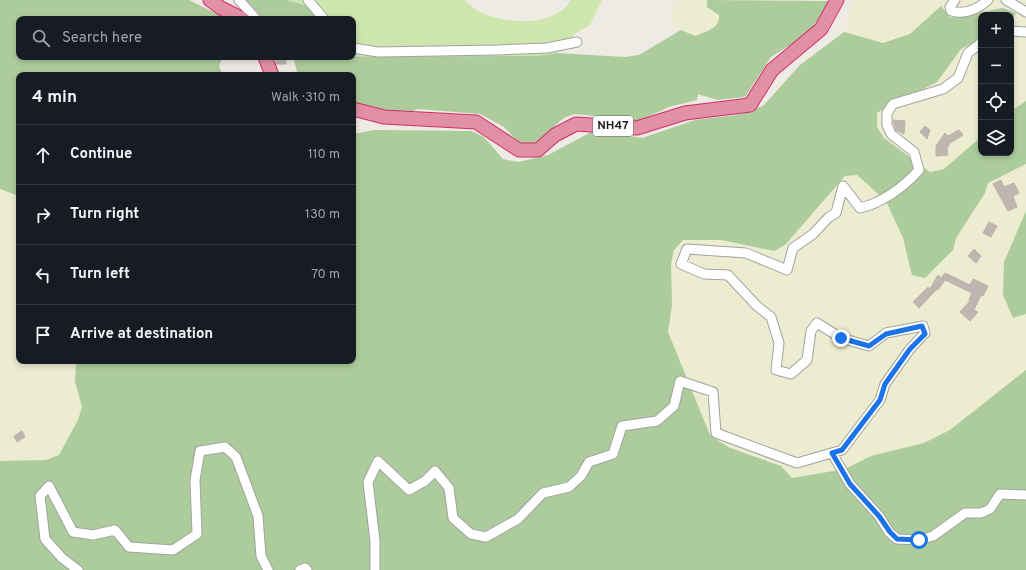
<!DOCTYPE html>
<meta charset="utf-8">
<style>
body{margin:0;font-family:Overpass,sans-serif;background:#242831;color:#f1f3f6}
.controls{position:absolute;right:12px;top:12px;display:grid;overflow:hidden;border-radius:8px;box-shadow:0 2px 6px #0003}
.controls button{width:36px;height:36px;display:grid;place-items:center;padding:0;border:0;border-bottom:1px solid #363941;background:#171b24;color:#f1f3f6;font:20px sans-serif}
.stop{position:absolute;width:12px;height:12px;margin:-9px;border:3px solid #1a73e8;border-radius:50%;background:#fff}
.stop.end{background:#1a73e8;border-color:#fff;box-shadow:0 1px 4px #0008}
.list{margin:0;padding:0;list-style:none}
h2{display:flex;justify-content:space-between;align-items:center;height:52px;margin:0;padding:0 16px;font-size:17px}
h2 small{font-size:13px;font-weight:400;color:#9ea1a6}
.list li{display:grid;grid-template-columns:26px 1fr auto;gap:12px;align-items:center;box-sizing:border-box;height:60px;padding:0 16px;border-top:1px solid #363941}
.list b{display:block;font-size:15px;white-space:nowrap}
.list em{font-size:13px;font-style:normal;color:#9ea1a6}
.icon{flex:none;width:22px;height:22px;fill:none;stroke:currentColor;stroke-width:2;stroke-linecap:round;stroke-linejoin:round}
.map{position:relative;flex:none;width:1026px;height:570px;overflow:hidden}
.search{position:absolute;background:#171b24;box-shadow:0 2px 6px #0003;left:16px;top:16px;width:340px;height:44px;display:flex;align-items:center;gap:10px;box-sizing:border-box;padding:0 14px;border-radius:8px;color:#9ea1a6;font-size:15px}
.panel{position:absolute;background:#171b24;box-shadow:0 2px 6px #0003;left:16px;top:72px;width:340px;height:292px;border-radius:8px}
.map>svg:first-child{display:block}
</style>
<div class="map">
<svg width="1026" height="570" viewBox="0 0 1026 570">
<rect width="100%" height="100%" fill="#eeeae4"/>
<path fill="#ececd0" d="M680,0H707V7L719,15V21L716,27L695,36L681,30L670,22L672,8Z
M853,0H1026V101L1011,111V21L1015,13L1003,8L950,18L941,7L910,34L883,43L844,32Z
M981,39V137L944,169L930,172L884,138L877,127V113L937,82L961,49Z
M1026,164V211L1004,262L1003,295L1013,318L1026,314V370L950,430L924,443L871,456L845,469L792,478L781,466L728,447L710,435L668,332L672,305L671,264L674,250L683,240H721L774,251L785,245L845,176L857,175L886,201L903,238L912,275L953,250L956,238L985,193L988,183Z
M0,189L19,196V361H76L75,382L82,407L78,420L59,455L46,460L0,461Z"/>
<path fill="#cde6ad" d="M287,0H464C470,5 477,11 484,14C510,24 555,27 571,0H602L590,25L576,33L557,53L537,56L353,58L352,57L353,19H319L311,7Z"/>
<path fill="#adcc9b" d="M0,0H189L227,19H19V57H223L219,66L223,75H19V196L0,189Z
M246,0H287L311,7L319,19H264Z
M707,0L830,1L809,33L771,57L745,97L717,100L698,94L697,100L669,107L639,121L575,114C572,115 568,116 566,117C550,126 543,148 521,145L504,127L480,114L418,109C399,118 373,110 353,105V75H298L293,57L537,56L557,53L625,57L639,55L681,30L695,36C706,31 720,29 719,15L707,7Z
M941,6L950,18L1003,8L1016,13L1011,21V15H981V39L961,49L937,82L877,113V127L884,138L930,172L944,169L981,137V153H1011V111L1026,101V164L988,183L985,193L956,238L953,250L925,278L912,275L903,238L886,201L857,175L845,176L785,245L774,251L721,240H683L674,250L671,264L672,305L668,332L710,435L728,447L781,466L792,478L845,469L871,456L924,443L950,430L1026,370V570H0V461L46,460L59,455L78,420L82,407L75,382L76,361H353V134L374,130L471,131L484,137L503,159L518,162L548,155L595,130L642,138L695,120L736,115L763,106L800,65L844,32L883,43L910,34Z
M1026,211V314L1013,318L1003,295L1004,262Z"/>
<path fill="#bfb6b1" stroke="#bfb0a7" d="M276,57H286V64H276Z
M893,120L905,121L904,134L896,130Z
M925,126L930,130L927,139L920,132Z
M959,130L963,135L950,143L947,148L948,155L936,156V146L945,133L948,136Z
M1001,180L1004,187L1014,183L1019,193L1013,196L1017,207L1008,211L993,184Z
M989,222L997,226L991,237L983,233Z
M974,249L981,256L976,263L968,256Z
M945,273L970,285L973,279L988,286L983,296L981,295L974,310L978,312L970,321L960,312L970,301L969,300L972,293L945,280L938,290L937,289L919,308L913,302L928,287L930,289L938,275L941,278Z
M22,431L25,437L17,442L14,436Z"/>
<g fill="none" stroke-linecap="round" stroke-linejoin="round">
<g stroke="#a2a2a2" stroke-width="11">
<path id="minor" d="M239,0L256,19
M308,0L324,19
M955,0L950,7L951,11C965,15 978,9 988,0
M1006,0L1026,12
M1011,31L1026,32
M353,48L378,52L497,50L547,48L577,42
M832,453L850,484L879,516L889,532L897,539L919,540L933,536L965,513H981L990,509L1000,494L1026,495
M78,570L62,558L45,539L40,496L49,486L73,532L93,535L115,530L129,547L173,550L197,534L195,480L200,451L225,447L236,457L258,516L261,556L268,570
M300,570L305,568L307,570
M375,570V541L368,482L378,461L409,490L425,481L435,471L449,488L453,518L471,534L486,537L518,519L543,493L569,487L581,476L589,462L613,454L622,426L657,421L674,406L680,381L713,392L716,433L797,463L842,450L880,400L885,384L910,349L925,333L923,326L886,333L869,346L841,338L817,323L811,331L807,360L791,374L776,370L779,343L771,317L757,306L728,275L704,274L681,264L687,249L746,253L787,270L793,248L813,234L829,217L836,213L843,186L860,208C882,203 904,187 919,170L914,152L891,134L887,125V113L893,104L943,89L958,78L968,53L981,43"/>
</g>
<g stroke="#d12d70" stroke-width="15">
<path id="highway" d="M210,0L221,8L243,19
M265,57L272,75
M353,109L384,117L476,122L519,150H538L555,135L576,124L637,128L685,113L750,105L772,70L821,29L837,0"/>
</g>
<use href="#minor" stroke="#fff" stroke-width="9"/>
<use href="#highway" stroke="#e290a5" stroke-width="13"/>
</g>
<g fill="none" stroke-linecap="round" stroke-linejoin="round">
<path stroke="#1a73e8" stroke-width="5" d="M841,338L869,346L886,334L922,326L925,334L910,349L885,384L880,400L842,450L832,453L850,484L879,516L890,532L897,539L919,540"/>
</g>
<g text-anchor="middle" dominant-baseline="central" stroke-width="3" stroke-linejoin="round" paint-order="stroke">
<rect fill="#fff" stroke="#626262" stroke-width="1" x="593" y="116" width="40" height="20" rx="3"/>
<g font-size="12" font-weight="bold" fill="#1e1e1e">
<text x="613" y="126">NH47</text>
</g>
</g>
</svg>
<div class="controls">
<button>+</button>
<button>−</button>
<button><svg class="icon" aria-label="locate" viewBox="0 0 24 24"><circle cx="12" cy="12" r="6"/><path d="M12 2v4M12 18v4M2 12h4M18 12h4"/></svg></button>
<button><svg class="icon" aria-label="layers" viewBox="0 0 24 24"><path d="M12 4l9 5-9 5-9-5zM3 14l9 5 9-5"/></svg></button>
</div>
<div class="stop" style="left:919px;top:540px"></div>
<div class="stop end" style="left:841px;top:338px"></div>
<div class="search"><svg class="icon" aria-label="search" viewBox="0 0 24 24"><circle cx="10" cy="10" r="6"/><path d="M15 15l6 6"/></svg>Search here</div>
<section class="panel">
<h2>4 min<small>Walk · 310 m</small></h2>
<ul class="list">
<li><svg class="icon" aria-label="ahead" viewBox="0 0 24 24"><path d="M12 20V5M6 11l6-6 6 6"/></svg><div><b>Continue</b></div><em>110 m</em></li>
<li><svg class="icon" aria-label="right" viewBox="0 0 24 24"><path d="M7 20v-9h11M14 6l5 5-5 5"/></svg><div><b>Turn right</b></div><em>130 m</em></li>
<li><svg class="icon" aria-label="left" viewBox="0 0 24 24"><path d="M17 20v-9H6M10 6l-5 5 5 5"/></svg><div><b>Turn left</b></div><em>70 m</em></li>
<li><svg class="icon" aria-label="arrive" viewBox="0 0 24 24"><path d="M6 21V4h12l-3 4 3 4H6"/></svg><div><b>Arrive at destination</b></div></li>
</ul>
</section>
</div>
